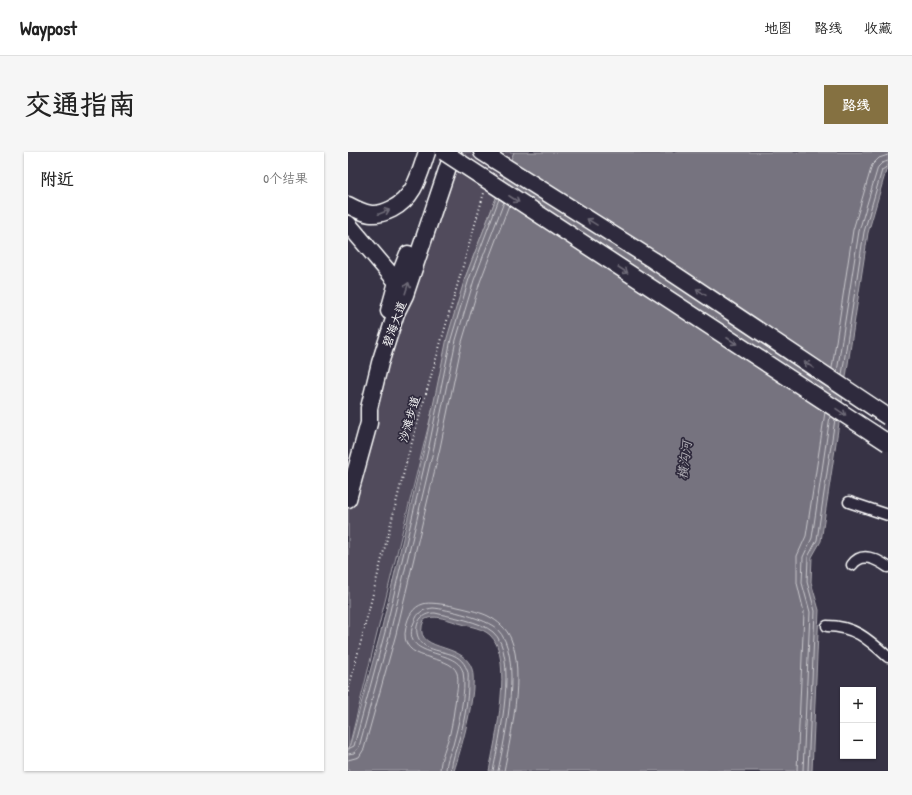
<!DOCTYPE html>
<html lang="zh">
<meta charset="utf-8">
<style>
body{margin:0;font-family:"Patrick Hand","LXGW WenKai TC",sans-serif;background:#f6f6f6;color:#222}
.controls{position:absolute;right:12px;bottom:12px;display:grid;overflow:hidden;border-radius:0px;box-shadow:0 1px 3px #0004}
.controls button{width:36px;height:36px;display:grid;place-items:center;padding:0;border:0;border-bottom:1px solid #e0e0e0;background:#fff;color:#222;font:20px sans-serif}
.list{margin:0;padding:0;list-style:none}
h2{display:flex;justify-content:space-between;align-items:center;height:52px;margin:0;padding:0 16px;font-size:17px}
h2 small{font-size:13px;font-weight:400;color:#767676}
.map{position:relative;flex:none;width:540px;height:619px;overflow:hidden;border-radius:0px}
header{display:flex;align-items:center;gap:24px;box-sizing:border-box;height:56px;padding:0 20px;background:#fff;border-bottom:1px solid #e0e0e0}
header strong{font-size:19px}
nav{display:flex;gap:22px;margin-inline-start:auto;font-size:14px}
.intro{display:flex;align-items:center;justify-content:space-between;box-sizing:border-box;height:96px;padding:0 24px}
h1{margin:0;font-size:28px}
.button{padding:10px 18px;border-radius:0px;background:#857141;color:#fff;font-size:14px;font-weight:700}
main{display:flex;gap:24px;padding:0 24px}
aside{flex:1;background:#fff;border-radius:0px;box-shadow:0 1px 3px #0004}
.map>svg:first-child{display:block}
</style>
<header>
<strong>Waypost</strong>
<nav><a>地图</a><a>路线</a><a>收藏</a></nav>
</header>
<div class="intro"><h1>交通指南</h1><a class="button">路线</a></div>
<main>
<aside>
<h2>附近<small>0个结果</small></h2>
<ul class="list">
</ul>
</aside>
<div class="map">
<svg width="540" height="619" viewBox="0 0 540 619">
<rect width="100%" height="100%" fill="#373345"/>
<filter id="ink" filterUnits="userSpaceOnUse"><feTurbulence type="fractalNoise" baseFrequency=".025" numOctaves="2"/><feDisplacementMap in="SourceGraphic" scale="8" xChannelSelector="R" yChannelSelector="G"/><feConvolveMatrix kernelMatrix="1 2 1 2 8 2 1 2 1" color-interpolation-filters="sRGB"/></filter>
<g filter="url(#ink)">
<path fill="#514c5c" stroke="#a8a6ae" d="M105,0H166L117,126L0,599V353L21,271Z"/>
<path fill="#76737f" stroke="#adabb2" d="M166,0H540V12L520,81L473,389L464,405L463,430L471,458L464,619H141C147,590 166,504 142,483C134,476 124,475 114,472C102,469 87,461 76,468C62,502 115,488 124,517C130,539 113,597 106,619H0V600L33,479L77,293L99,186L117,126Z"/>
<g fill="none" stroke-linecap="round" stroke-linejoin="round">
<path stroke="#c8c7cc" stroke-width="1" d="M484,216L505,78L524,13L531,6L540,3
M489,220L511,79L530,15L534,11L540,9
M494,223L516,80L534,18L540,14
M0,597L6,594L37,480L81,294L103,187L121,127L151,47
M0,602L6,601L11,595L42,481L86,295L108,188L126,128L156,50
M0,608L11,605L16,597L48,482L92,296L114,190L132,130L161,53
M92,619C92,606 99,593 102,581C105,569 106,557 108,545C109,538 111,528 109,521C102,500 49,513 58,475C60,464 65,455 75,452C85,448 131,459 140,464C150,469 159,477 163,487C177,521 163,583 156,619
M98,619C98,610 102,601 105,593C110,574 119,539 115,520C109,494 46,509 68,466C71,459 78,457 85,456C99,457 139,467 149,477C176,502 157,585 150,619
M103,619C104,607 109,595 112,584C117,567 120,547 120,530C120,526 121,521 119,518C112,497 90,503 76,493C68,487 66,474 73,466C77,462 82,461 87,461C103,465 132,469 145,480C171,502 151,588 145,619
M449,619L456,460L449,431V404L458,384L477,260
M455,619L462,460L454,431L455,405L464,386L482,264
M460,619L467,459L459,430L460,405L469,388L487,267"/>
<g stroke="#fff" stroke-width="13">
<path id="minor" d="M501,350L540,363
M504,413C514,399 528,407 540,415
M479,474C506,474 520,487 540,505"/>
</g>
<g stroke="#fff" stroke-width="19">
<path id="primary" d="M134,0L145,7
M0,53C17,62 26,66 44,57C67,45 71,23 79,0
M0,72L49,130
M41,159L49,130L60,102
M0,347L21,271V256L32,211L48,161L57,143L105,0"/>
</g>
<path stroke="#fff" stroke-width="2" stroke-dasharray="1 3" stroke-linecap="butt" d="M0,540L60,304L136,41"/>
<use href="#minor" stroke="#2f2a3d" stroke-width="10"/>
<use href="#primary" stroke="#2f2a3d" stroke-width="16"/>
<g stroke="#fff" stroke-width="19" stroke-linecap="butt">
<path id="primary-bridge" d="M96,0L540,291
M145,7L305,108L540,265"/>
</g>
<use href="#primary-bridge" stroke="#2f2a3d" stroke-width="16"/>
</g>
<defs><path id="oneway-shaft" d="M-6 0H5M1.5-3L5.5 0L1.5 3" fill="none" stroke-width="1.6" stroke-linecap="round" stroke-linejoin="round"/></defs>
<g stroke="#6d6a77">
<use href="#oneway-shaft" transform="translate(166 47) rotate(33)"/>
<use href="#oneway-shaft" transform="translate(36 60) rotate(-21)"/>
<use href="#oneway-shaft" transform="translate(244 70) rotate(-148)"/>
<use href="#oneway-shaft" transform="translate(275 118) rotate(33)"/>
<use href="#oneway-shaft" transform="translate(59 136) rotate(-72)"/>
<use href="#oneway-shaft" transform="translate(353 140) rotate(-146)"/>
<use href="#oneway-shaft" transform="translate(384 189) rotate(33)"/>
<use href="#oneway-shaft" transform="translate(461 213) rotate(-146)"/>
<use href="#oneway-shaft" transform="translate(493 260) rotate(34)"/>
</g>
</g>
<g text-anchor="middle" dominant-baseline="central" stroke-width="3.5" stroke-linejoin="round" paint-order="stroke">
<g font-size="12" fill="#fff" stroke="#2f2a3d">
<text transform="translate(46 172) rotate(-70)">碧海大道</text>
<text transform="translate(61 267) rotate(-74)">沙滩步道</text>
</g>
<g font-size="13" font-style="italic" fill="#b4b2b9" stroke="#2f2a3d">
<text transform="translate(336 308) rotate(-83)">横沟河</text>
</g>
</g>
</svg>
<div class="controls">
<button>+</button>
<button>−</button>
</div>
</div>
</main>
